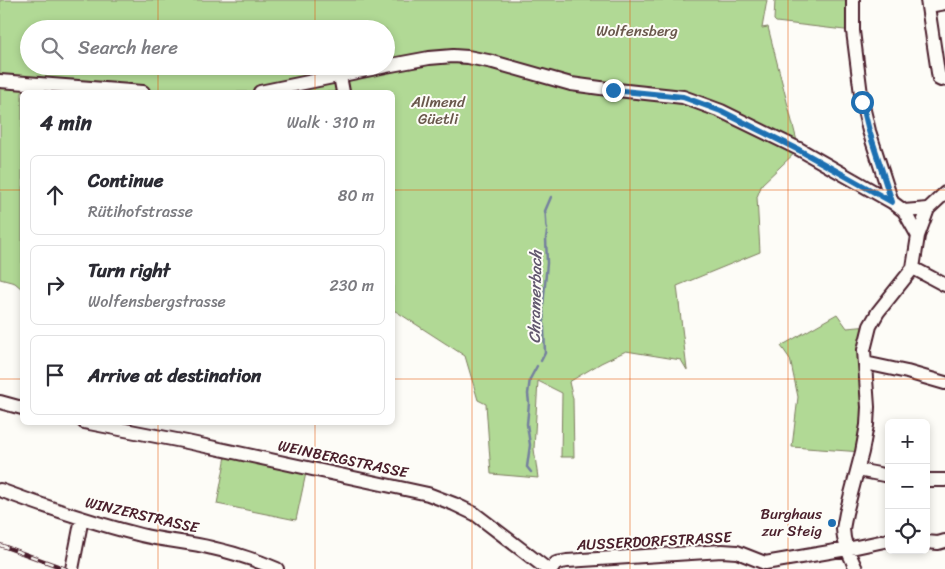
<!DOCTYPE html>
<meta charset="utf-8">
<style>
body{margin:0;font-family:Sriracha,sans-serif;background:#f2f2f3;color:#2b2b33}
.controls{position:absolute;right:15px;bottom:15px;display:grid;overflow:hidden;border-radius:8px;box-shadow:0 2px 8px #0003}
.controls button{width:45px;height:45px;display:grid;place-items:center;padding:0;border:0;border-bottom:1px solid #e1e1e2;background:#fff;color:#2b2b33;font:25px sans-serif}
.stop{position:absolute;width:15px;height:15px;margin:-11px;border:4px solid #1f6fb2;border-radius:50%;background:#fff}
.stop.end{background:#1f6fb2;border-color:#fff;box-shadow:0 1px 5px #0008}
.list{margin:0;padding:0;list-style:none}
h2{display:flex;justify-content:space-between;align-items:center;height:65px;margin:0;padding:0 20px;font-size:21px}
h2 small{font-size:16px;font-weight:400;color:#7c7c81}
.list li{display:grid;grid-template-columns:32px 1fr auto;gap:15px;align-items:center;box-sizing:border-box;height:80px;margin:0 10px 10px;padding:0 10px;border:1px solid #e1e1e2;border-radius:8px}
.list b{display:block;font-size:19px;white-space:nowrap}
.list p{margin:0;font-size:16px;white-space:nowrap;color:#7c7c81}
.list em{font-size:16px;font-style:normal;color:#7c7c81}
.icon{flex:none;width:28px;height:28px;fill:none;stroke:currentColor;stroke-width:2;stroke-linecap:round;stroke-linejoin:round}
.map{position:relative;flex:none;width:945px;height:569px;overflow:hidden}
.search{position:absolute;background:#fff;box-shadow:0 2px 8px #0003;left:20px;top:20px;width:375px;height:55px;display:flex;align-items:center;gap:12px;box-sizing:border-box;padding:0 18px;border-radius:28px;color:#7c7c81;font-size:19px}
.panel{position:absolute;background:#fff;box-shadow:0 2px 8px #0003;left:20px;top:90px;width:375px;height:335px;border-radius:8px}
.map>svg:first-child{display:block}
</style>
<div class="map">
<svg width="945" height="569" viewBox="0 0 945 569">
<rect width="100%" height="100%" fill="#fdfcf7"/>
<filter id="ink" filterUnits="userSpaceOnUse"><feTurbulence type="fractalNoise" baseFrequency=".02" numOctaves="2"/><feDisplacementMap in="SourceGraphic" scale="10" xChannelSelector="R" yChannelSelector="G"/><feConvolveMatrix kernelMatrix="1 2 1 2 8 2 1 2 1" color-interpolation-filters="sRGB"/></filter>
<g filter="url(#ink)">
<path fill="#b1d995" stroke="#7e7c60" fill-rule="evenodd" d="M0,0H767L762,28L768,27L799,149L762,184L757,197L760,252L677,286L687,370L681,360L626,351L601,363L569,382L573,399L574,457H561L562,393L538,381L534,449L538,478L491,474L486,404L478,400L465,356L397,312L393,310L392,92H22V289L15,283L0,279ZM29,29H386V66H29Z
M775,0H853V31L776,22L774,20Z
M837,314L847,328L870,326L862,452L792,447L798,397L790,359L781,346Z
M226,456L306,473L296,520L217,504Z"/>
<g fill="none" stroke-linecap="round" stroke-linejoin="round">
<path stroke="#74809e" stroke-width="2.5" d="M547,229C545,223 547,217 545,211L551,197
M541,361L545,353L543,306L547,263L546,238L547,232
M531,472L527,467L530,445L527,424L529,403L528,394L530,379L537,366"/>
<g stroke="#4a1f2b" stroke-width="16">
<path id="minor" d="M853,0V31L862,102L869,131L892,202
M927,0L939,79L941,80L945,79
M928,6L945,3
M386,66L429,58L453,56L468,57L493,62L571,84L608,89L683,97L721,111L799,149L892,202L904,211L928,209L945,193
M340,76L343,92
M0,81L143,92
M260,92L386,66
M918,236L928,209
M913,268L945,285
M865,363L907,372L945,383
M0,402L22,408
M84,422L187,442L428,494L454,504L475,514L547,569
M858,470L889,476
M926,480H945
M0,490C46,507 93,523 141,535C165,541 189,542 212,548C235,553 256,560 277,569
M926,542L938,543L945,541
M72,569L82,518
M552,569L556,563L567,561L722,551L737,552L765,563L847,549L889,540
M856,569L847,549L844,538L843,529L846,513L862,452L867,425L868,407L864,350L870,326L878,312L913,268L918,236L904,211"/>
</g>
<use href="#minor" stroke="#fdfcf7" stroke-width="12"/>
<g stroke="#4a1f2b" stroke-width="4.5">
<path id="rail" d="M0,545L66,569"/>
</g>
<use href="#rail" stroke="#fdfcf7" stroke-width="2.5" stroke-dasharray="8" stroke-linecap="butt"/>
</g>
</g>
<g fill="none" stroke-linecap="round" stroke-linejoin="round" filter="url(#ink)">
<path stroke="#1f6fb2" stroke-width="6" d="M613,90L683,97L721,111L799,150L892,202L869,131L862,102"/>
</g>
<path fill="none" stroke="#e8590c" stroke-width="1" stroke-opacity="0.55" d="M158,0V29M315,0V29M472,0V569M630,0V569M788,0V569M158,66V92M315,66V92M0,190H22M392,190H945M0,379H22M392,379H945M158,422V569M315,422V569"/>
<circle fill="#1f6fb2" stroke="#fdfcf7" stroke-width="2" cx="832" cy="523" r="5"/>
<g text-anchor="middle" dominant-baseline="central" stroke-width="4" stroke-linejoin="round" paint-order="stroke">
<g font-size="15" fill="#69574b" stroke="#fdfcf7">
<text x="637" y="31">Wolfensberg</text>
<text x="438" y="102">Allmend<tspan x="438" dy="17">Güetli</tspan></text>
</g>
<g font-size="15" fill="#4a1f2b" stroke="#fdfcf7">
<text transform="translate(343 459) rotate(12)">WEINBERGSTRASSE</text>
<text transform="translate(142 515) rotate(13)">WINZERSTRASSE</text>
<text transform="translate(654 541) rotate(-3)">AUSSERDORFSTRASSE</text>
</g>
<g font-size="15" fill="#4a1f2b" stroke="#fdfcf7" text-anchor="end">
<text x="822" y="514">Burghaus<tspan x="822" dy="17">zur Steig</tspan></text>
</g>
<g font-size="16" font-style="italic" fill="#62586e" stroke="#fdfcf7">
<text transform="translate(535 297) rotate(-89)">Chramerbach</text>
</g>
</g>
</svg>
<div class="controls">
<button>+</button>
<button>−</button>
<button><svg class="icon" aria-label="locate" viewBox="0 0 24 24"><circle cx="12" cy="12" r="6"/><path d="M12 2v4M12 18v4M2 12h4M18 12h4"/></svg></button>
</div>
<div class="stop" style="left:862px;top:102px"></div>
<div class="stop end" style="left:613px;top:90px"></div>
<div class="search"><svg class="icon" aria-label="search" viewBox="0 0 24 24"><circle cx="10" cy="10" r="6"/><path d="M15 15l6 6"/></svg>Search here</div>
<section class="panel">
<h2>4 min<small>Walk · 310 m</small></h2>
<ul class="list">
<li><svg class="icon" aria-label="ahead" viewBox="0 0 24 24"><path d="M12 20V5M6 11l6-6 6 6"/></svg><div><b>Continue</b><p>Rütihofstrasse</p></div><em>80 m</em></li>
<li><svg class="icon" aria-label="right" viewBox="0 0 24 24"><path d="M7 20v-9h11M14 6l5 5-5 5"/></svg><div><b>Turn right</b><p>Wolfensbergstrasse</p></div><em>230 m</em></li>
<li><svg class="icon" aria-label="arrive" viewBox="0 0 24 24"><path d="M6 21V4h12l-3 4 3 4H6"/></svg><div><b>Arrive at destination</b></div></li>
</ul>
</section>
</div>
